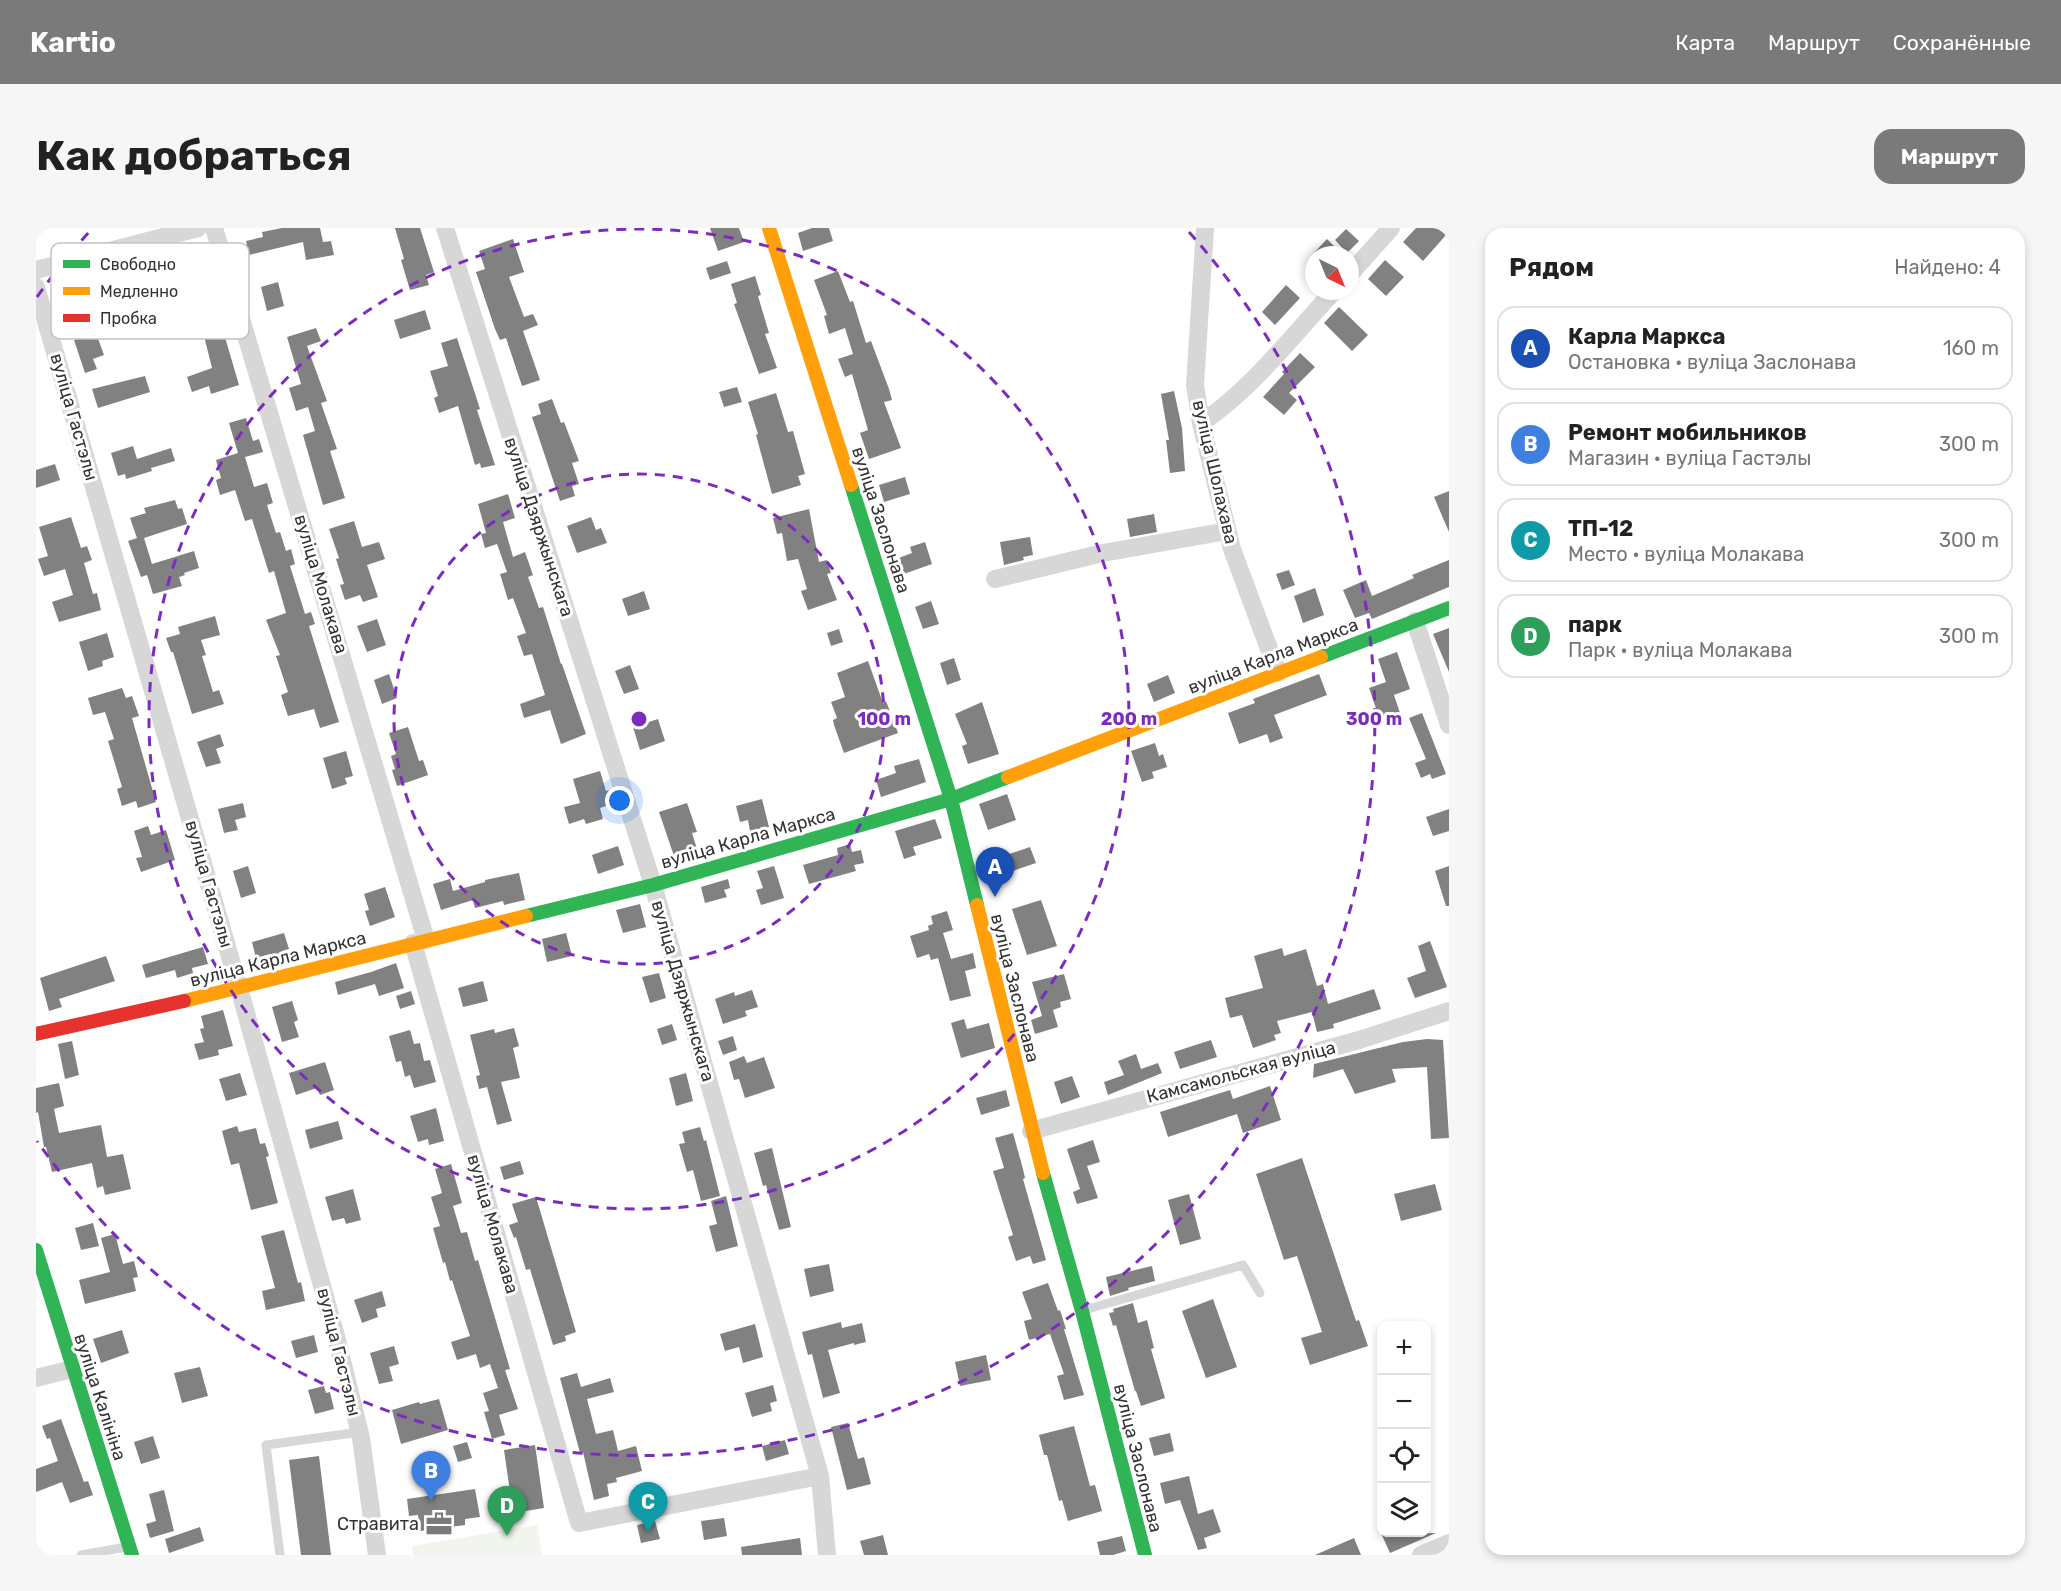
<!DOCTYPE html>
<html lang="ru">
<meta charset="utf-8">
<style>
body{margin:0;font-family:Rubik,sans-serif;background:#f6f6f6;color:#222}
.controls{position:absolute;right:18px;bottom:18px;display:grid;overflow:hidden;border-radius:12px;box-shadow:0 3px 9px #0003}
.controls button{width:54px;height:54px;display:grid;place-items:center;padding:0;border:0;border-bottom:2px solid #e0e0e0;background:#fff;color:#222;font:30px sans-serif}
.compass{position:absolute;left:1269px;top:18px;width:54px;height:54px;border-radius:50%;background:#fff;box-shadow:0 3px 9px #0003;rotate:137deg}
.you{position:absolute;left:584px;top:573px;width:21px;height:21px;margin:-15px;border:4px solid #fff;border-radius:50%;background:#1a73e8;box-shadow:0 0 0 9px #1a73e833}
.badge{display:grid;place-items:center;width:39px;height:39px;border-radius:50%;background:#7a7a7a;color:#fff;font-size:20px;font-weight:700}
.pin{position:absolute;translate:-50% -50px;filter:drop-shadow(0 2px 3px #0008)}
.pin::after{content:'';position:absolute;top:32px;width:21px;height:18px;background:inherit;clip-path:polygon(0 0,100% 0,50% 100%)}
.list{margin:0;padding:0;list-style:none}
h2{display:flex;justify-content:space-between;align-items:center;height:78px;margin:0;padding:0 24px;font-size:26px}
h2 small{font-size:20px;font-weight:400;color:#767676}
.list li{display:grid;grid-template-columns:39px 1fr auto;gap:18px;align-items:center;box-sizing:border-box;height:84px;margin:0 12px 12px;padding:0 12px;border:2px solid #e0e0e0;border-radius:18px}
.list b{display:block;font-size:22px;white-space:nowrap}
.list p{margin:0;font-size:20px;white-space:nowrap;color:#767676}
.list em{font-size:20px;font-style:normal;color:#767676}
.icon{flex:none;width:33px;height:33px;fill:none;stroke:currentColor;stroke-width:2;stroke-linecap:round;stroke-linejoin:round}
.map{position:relative;flex:none;width:1413px;height:1327px;overflow:hidden;border-radius:18px}
header{display:flex;align-items:center;gap:36px;box-sizing:border-box;height:84px;padding:0 30px;background:#7a7a7a;color:#fff}
header strong{font-size:28px}
nav{display:flex;gap:33px;margin-inline-start:auto;font-size:21px}
.intro{display:flex;align-items:center;justify-content:space-between;box-sizing:border-box;height:144px;padding:0 36px}
h1{margin:0;font-size:42px}
.button{padding:15px 27px;border-radius:18px;background:#7a7a7a;color:#fff;font-size:21px;font-weight:700}
main{display:flex;gap:36px;padding:0 36px}
aside{flex:1;background:#fff;border-radius:18px;box-shadow:0 3px 9px #0003}
.map>svg:first-child{display:block}
</style>
<header>
<strong>Kartio</strong>
<nav><a>Карта</a><a>Маршрут</a><a>Сохранённые</a></nav>
</header>
<div class="intro"><h1>Как добраться</h1><a class="button">Маршрут</a></div>
<main>
<div class="map">
<svg width="1413" height="1327" viewBox="0 0 1413 1327">
<rect width="100%" height="100%" fill="#fff"/>
<path fill="#f1f5ed" d="M501,1297L506,1327H377L376,1318Z"/>
<path fill="#818181" d="M246,0H284L287,14L295,13L298,27L270,32L267,14L213,27L210,13L227,9L226,4Z
M359,0H384L398,44L390,47L393,57L374,62L365,32L368,31Z
M674,0H703L708,14L682,23Z
M776,0H793L797,13L767,23L762,5Z
M1380,0H1402L1410,7L1387,33L1367,14Z
M1310,1L1323,13L1311,25L1299,12Z
M477,11L488,44L473,49L488,89L497,86L502,97L487,103L504,152L486,158L470,110L464,112L459,101L440,44L449,41L443,23Z
M1291,11L1307,27H1276Z
M1349,32L1368,49L1350,68L1332,51Z
M691,33L695,45L674,52L670,40Z
M802,43L814,74L817,73L830,115L835,113L853,161L856,172L848,174L865,220L833,231L824,205L832,202L816,146L809,149L802,131L817,126L809,100L793,106L788,88L791,87L778,52Z
M719,48L725,67L722,68L733,105L729,106L741,140L723,146L698,76L701,75L695,56Z
M242,54L248,78L231,83L225,59Z
M1250,57L1264,70L1239,97L1226,84Z
M179,75L203,157L175,166L173,158L156,164L151,149L176,140L161,80Z
M1303,79L1332,107L1316,123L1288,95Z
M389,82L395,101L364,111L358,92Z
M280,100L285,113L271,118L291,173L285,175L301,221L294,223L309,270L287,277L267,207L279,203L272,179L260,183L253,160L265,156L251,109Z
M60,105L68,127L57,131L61,141L49,145L38,112Z
M421,110L444,181L441,182L459,237L445,240L444,235L439,237L422,178L403,185L398,170L402,168L394,143L412,138L405,115Z
M1264,125L1279,139L1253,165L1261,172L1248,187L1227,169L1248,146L1246,144Z
M109,148L114,164L62,180L56,161Z
M701,159L706,174L688,179L683,164Z
M1138,163L1146,200L1149,243L1134,245L1130,212H1133L1125,166Z
M740,165L752,204L757,203L769,246L762,248L765,257L736,266L720,207L722,206L712,174Z
M516,171L525,195L528,194L543,233L536,235L543,256L536,258L539,268L524,273L496,189L505,186L502,176Z
M210,190L217,213L223,211L227,224L209,229L218,259L231,255L237,275L231,277L240,305L244,304L250,323L255,321L259,336L254,338L269,386L275,384L279,396L273,398L303,494L284,500L278,481L252,488L245,467L252,464L240,428L244,427L230,392L250,385L238,343L233,345L216,291L209,293L199,262L184,267L180,252L185,250L180,232L202,225L193,195Z
M97,218L101,231L135,220L139,233L115,240L116,243L90,251L89,246L82,248L75,225Z
M19,236L24,252L0,260V242Z
M869,249L874,266L848,274L843,257Z
M1413,263V304L1398,269Z
M472,266L479,290L467,294L477,329L489,324L497,347L492,349L503,380L507,379L525,436H526L550,506L525,516L514,482L488,490L484,476L509,467L496,426L488,428L481,408L490,405L477,370L472,372L464,346L471,344L461,316L449,320L445,306L450,305L442,276Z
M139,272L142,281L146,280L151,296L108,310L116,336L158,323L163,340L148,345L149,347L143,349L146,358L117,366L111,347L105,349L92,313L101,310L94,290L110,285L108,280Z
M773,281L783,334L791,332L795,345L791,346L801,372L772,382L765,363L771,361L762,331L751,333L746,305L741,306L737,290Z
M1118,286L1121,304L1094,309L1091,291Z
M35,289L45,320L51,318L56,332L48,335L57,366L61,365L65,382L23,394L16,374L37,367L29,341L8,348L2,331L12,328L3,299Z
M555,289L560,302L565,300L571,315L541,325L531,298Z
M318,293L326,319L343,314L349,331L331,337L342,369L327,374L324,367L309,372L304,357L308,356L300,331L303,330L293,301Z
M994,309L997,327L987,329L988,332L968,337L964,314Z
M889,314L896,336L865,347L860,331L876,325L874,319Z
M1413,332V359L1336,391L1333,385L1319,390L1307,362L1330,352L1336,368L1378,350L1376,347Z
M1253,342L1259,357L1246,362L1240,346Z
M1279,360L1288,387L1267,395L1258,368Z
M608,363L614,381L592,388L586,371Z
M895,373L903,396L887,401L879,379Z
M179,388L184,407L165,412L170,427L166,428L177,464L183,462L188,476L156,486L137,424H135L130,410L144,406L142,399Z
M341,391L350,417L331,424L321,398Z
M1413,400V444L1397,406Z
M803,401L807,414L795,418L791,405Z
M71,405L78,429L66,433L67,438L52,443L43,414Z
M1361,424L1374,461L1358,467L1365,488L1345,495L1333,460L1350,454L1342,431Z
M918,430L925,452L911,457L904,435Z
M832,433L847,475L850,473L862,505L808,525L798,497L797,492L801,490L795,474L809,469L801,445Z
M594,437L603,461L588,466L579,443Z
M353,446L361,470L346,476L338,452Z
M1283,446L1291,467L1238,487L1247,510L1234,515L1231,506L1203,516L1192,485L1219,475L1217,471Z
M1132,447L1139,465L1118,474L1111,456Z
M86,460L90,470L96,468L103,488L96,490L120,574L102,580L100,573L86,578L81,561L86,559L72,513L78,511L69,484L57,487L52,470Z
M946,474L963,526L932,536L926,518L931,516L919,486Z
M1386,485L1410,546L1396,551L1394,546L1385,550L1379,535L1390,531L1373,490Z
M622,491L629,513L604,522L597,499Z
M372,499L383,533L387,532L392,547L361,558L356,542L359,541L355,528L360,526L353,505Z
M184,506L188,518L180,521L185,535L170,539L161,514Z
M1119,515L1123,528L1127,526L1131,539L1116,544L1118,550L1106,554L1095,523Z
M310,523L317,548L309,550L311,556L296,561L287,530Z
M883,531L890,554L845,569L840,552L860,545L858,538Z
M564,543L570,563L574,562L578,575L564,580L567,591L550,596L548,591L533,596L528,579L544,575L537,551Z
M971,566L980,592L952,602L943,576Z
M726,571L733,599L714,603L712,592L704,594L700,578Z
M207,575L210,589L199,592L202,602L188,605L182,581Z
M651,575L661,604L656,605L661,621L638,628L623,584Z
M1413,581V603L1397,608L1390,589Z
M899,591L906,610L877,619L880,627L868,631L859,603Z
M112,598L115,607L130,602L139,632L105,644L100,630L106,629L98,603Z
M814,616L816,624L825,622L828,635L818,637L820,643L773,656L767,637L802,627L801,620Z
M582,618L588,637L562,646L556,627Z
M994,619L1000,635L965,647L959,631Z
M212,638L220,665L205,670L197,643Z
M738,638L748,670L725,677L720,662L727,660L721,643Z
M1413,638V678H1410L1399,643Z
M483,645L489,672L468,677L467,673L439,680L437,672L405,682L397,656L414,651L417,663L449,654V652Z
M692,651L694,660L688,662L691,669L669,675L665,659Z
M349,659L359,689L334,698L329,683L333,682L328,666Z
M1005,672L1021,718L991,727L976,681Z
M604,676L610,699L587,705L580,682Z
M911,683L917,702L907,705L915,731L937,725L940,740L929,743L935,768L914,773L902,730L895,732L893,726L881,730L874,708L893,702L892,698L897,696L895,688Z
M248,705L253,721L246,723L248,731L236,734L234,726L220,730L216,714Z
M530,705L536,728L511,734L506,711Z
M1394,713L1411,759L1379,770L1371,750L1390,743L1382,718Z
M167,719L172,736L156,740L157,745L141,750L139,742L110,750L106,737Z
M1246,720L1248,728L1270,721L1281,758L1287,756L1292,776L1338,761L1345,781L1297,796L1298,800L1281,804L1276,784L1241,793L1245,805L1238,807L1240,812L1217,820L1206,787L1194,790L1189,770L1227,760L1218,728Z
M70,728L79,753L23,771L26,779L13,783L4,750Z
M360,735L368,760L343,768L339,756L302,767L299,754L335,744Z
M623,745L630,770L614,775L606,749Z
M1028,746L1035,771L1024,774L1025,779L1017,782L1022,799L999,806L995,792L1006,788L996,754Z
M447,753L452,773L427,779L422,760Z
M716,762L722,779L709,783L711,788L687,796L679,771L698,764L699,768Z
M375,763L379,776L364,781L360,768Z
M256,773L262,792L258,794L263,809L246,814L236,779Z
M187,782L197,818L182,822L183,827L163,832L158,816L168,814L164,801L168,800L165,788Z
M928,791L931,801L953,795L959,820L925,830L915,795Z
M636,796L641,812L626,817L621,801Z
M478,800L483,818L477,820L484,850L465,854L476,893L461,897L451,859L443,861L440,848L444,847L434,807L458,801L459,805Z
M374,802L378,816L384,815L388,833L394,832L400,854L378,860L374,847L369,849L365,833L360,834L353,808Z
M697,808L701,822L687,827L682,813Z
M1391,811L1407,812L1413,910L1395,911L1391,839L1356,841L1360,854L1319,866L1307,841L1277,850L1278,836L1367,814Z
M1175,812L1181,829L1144,841L1138,824Z
M36,813L43,847L29,851L22,816Z
M1100,826L1105,841L1122,835L1126,845L1072,867L1068,854L1088,847L1082,833Z
M708,828L711,835L728,829L739,860L709,870L703,851L698,852L693,834Z
M289,834L298,862L284,867L281,860L260,867L253,845Z
M204,845L211,867L190,873L183,851Z
M650,845L657,873L640,878L633,850Z
M1036,848L1044,869L1025,876L1018,854Z
M23,855L28,878L18,881L23,905L65,897L71,929L87,926L95,961L69,967L67,958L61,960L56,935L16,944L10,919H8L2,884L0,885V860Z
M1234,858L1245,892L1207,905L1201,886L1132,909L1124,884L1194,862L1197,871Z
M970,862L974,878L945,887L940,870Z
M400,880L408,913L393,917L392,911L382,914L374,888Z
M302,893L307,911L274,921L269,902Z
M201,898L203,904L220,900L224,916L229,915L233,928L230,929L242,975L215,982L203,935L195,937L186,903Z
M664,899L668,913L670,912L684,968L665,973L657,942L651,944L643,916L649,915L646,904Z
M977,905L987,941L989,950L987,951L1010,1032L997,1036L994,1028L980,1033L972,1009L977,1007L957,943L968,940L959,910Z
M1057,912L1064,934L1051,938L1062,970L1041,976L1037,964L1044,961L1031,921Z
M736,920L755,999L743,1002L730,957L727,958L718,925Z
M1266,930L1320,1093L1323,1092L1332,1118L1274,1137L1265,1110L1286,1104L1261,1028L1248,1032L1220,946Z
M484,933L488,946L468,952L464,939Z
M415,936L426,975L417,978L425,1005L431,1004L439,1033L442,1032L474,1141L469,1142L482,1181L463,1187L469,1207L456,1211L448,1184L453,1183L447,1165L462,1160L454,1136L444,1140L440,1126L421,1132L415,1114L434,1108L416,1052L414,1053L409,1034L407,1035L397,1000L404,998L395,969L406,965L399,941Z
M1399,956L1406,982L1365,993L1358,966Z
M317,961L325,992L310,996L308,990L296,993L289,969Z
M1153,966L1165,1011L1144,1017L1132,972Z
M690,968L702,1018L680,1024L673,998L681,996L675,973Z
M500,969L540,1104L529,1108L530,1113L517,1117L494,1041L490,1042L480,1009L478,1010L473,997L482,994L476,976Z
M57,995L63,1018L45,1022L39,1000Z
M248,1002L262,1055L265,1054L269,1073L230,1082L226,1063L239,1060L225,1008Z
M79,1006L87,1036L98,1033L102,1049L97,1050L100,1063L49,1076L43,1052L74,1044L65,1010Z
M793,1036L798,1063L774,1069L768,1041Z
M1116,1038L1119,1053L1092,1060L1093,1062L1074,1068L1070,1049Z
M1012,1055L1022,1083L1024,1082L1030,1101H1028L1048,1167L1028,1172L1021,1148L1028,1146L1014,1106L993,1112L988,1093L996,1091L986,1064Z
M346,1063L350,1078L340,1081L342,1089L326,1095L318,1072Z
M1177,1071L1201,1139L1170,1150L1146,1083Z
M1097,1075L1102,1095L1111,1092L1118,1120L1115,1121L1129,1170L1105,1178L1100,1163H1099L1080,1097L1077,1098L1073,1085L1078,1084L1077,1081Z
M805,1094L806,1100L826,1095L830,1114L818,1117V1115L792,1122L804,1165L787,1170L776,1126L772,1127L766,1104Z
M719,1096L727,1129L707,1135L703,1119L689,1123L684,1106Z
M86,1102L93,1125L65,1135L57,1111Z
M278,1107L282,1124L260,1130L255,1113Z
M358,1118L363,1136L353,1139L357,1153L343,1156L334,1125Z
M950,1127L955,1152L924,1158L919,1134Z
M164,1139L172,1168L146,1175L138,1145Z
M541,1145L545,1159L574,1150L578,1164L551,1171L560,1206L577,1202L582,1223L600,1218L606,1243L580,1250L581,1254L571,1256L573,1268L558,1272L547,1224L544,1225L524,1150Z
M737,1157L741,1173L734,1175L736,1183L716,1189L709,1165Z
M288,1158L290,1165L294,1164L298,1181L279,1186L272,1162Z
M403,1171L412,1202L365,1216L356,1182L383,1174L384,1176Z
M25,1191L48,1254L52,1253L57,1267L34,1275L26,1254L0,1264V1241L22,1233L14,1210L11,1211L6,1198Z
M812,1195L822,1231L828,1229L835,1256L811,1262L795,1199Z
M1038,1198L1054,1258L1059,1257L1066,1283L1032,1293L1026,1272L1023,1273L1011,1227H1008L1003,1207Z
M1134,1205L1138,1223L1118,1228L1113,1210Z
M117,1208L124,1230L105,1236L98,1214Z
M749,1212L753,1226L730,1233L726,1218Z
M431,1214L436,1230L422,1234L417,1218Z
M499,1217L508,1280L477,1285L468,1222Z
M283,1228L295,1327H265L253,1232Z
M1153,1248L1162,1286L1177,1281L1185,1304L1168,1310L1171,1320L1162,1322L1144,1272L1129,1276L1124,1255Z
M439,1261L444,1289L429,1291V1297L384,1303L382,1287L373,1288L371,1271Z
M128,1262L138,1303L114,1310L110,1296L120,1293L113,1266Z
M688,1290L691,1308L668,1312L665,1293Z
M619,1293L624,1311L605,1315L601,1297Z
M164,1299L168,1313L133,1325L129,1311Z
M1345,1305H1400L1354,1325Z
M847,1307L852,1327H828L824,1313Z
M1086,1308L1090,1323L1077,1327H1064L1061,1314Z
M764,1310L766,1327H706L705,1319Z
M1318,1310L1325,1327H1279Z"/>
<g fill="none" stroke-linecap="round" stroke-linejoin="round">
<path stroke="#d7d7d7" stroke-width="9" d="M1048,1082L1207,1037L1224,1065
M45,1327L91,1319
M244,1327L230,1217L324,1204"/>
<path stroke="#d7d7d7" stroke-width="18" d="M178,0L390,712
M409,0L617,657L784,1248L791,1327
M1169,0L1159,157L1165,195L1196,321L1242,445
M0,42L162,0
M1314,46L1355,0
M0,59L203,760L300,1108L325,1210L341,1327
M1165,195C1217,160 1256,108 1298,63
M959,351L1067,325L1191,303
M1379,393L1413,497
M377,715L543,1295L784,1248
M995,903L1323,812L1413,783
M0,1150L36,1141
M1385,1327L1413,1315"/>
<path stroke="#30b455" stroke-width="14" d="M815,257L915,571L941,677
M1285,429L1413,380
M490,688L617,657L915,571L972,549
M1007,945L1046,1083L1109,1327
M0,1022L96,1327"/>
<path stroke="#ff9f0a" stroke-width="14" d="M733,0L815,257
M972,549L1285,429
M941,677L1007,945
M148,773L490,688"/>
<path stroke="#e5322d" stroke-width="14" d="M0,806L148,773"/>
</g>
<g fill="none" stroke="#7b2cbf" stroke-width="3" stroke-dasharray="10 8">
<circle cx="603" cy="491" r="245"/>
<circle cx="603" cy="491" r="490"/>
<path d="M1 69A735 735 0 0 1 53 4M1153 4A735 735 0 1 1 1 913"/>
</g>
<defs>
<g id="office-bare" transform="scale(2.07)"><path d="M-6-3h4V-5.5h4V-3h4V5H-6ZM-1-4.5V-3h2v-1.5ZM-6 0V1H6V0Z" fill="#7a7a7a" stroke="#fff" stroke-width="2.5" paint-order="stroke"/></g>
</defs>
<g fill-rule="evenodd">
<use href="#office-bare" x="403" y="1296"/>
</g>
<g text-anchor="middle" dominant-baseline="central" stroke-width="6" stroke-linejoin="round" paint-order="stroke">
<g font-size="18" fill="#333" stroke="#fff">
<text transform="translate(38 189) rotate(74)">вуліца Гастэлы</text>
<text transform="translate(1179 244) rotate(77)">вуліца Шолахава</text>
<text transform="translate(845 292) rotate(72)">вуліца Заслонава</text>
<text transform="translate(503 299) rotate(72)">вуліца Дзяржынскага</text>
<text transform="translate(285 356) rotate(73)">вуліца Молакава</text>
<text transform="translate(1237 428) rotate(-21)">вуліца Карла Маркса</text>
<text transform="translate(712 610) rotate(-16)">вуліца Карла Маркса</text>
<text transform="translate(173 656) rotate(74)">вуліца Гастэлы</text>
<text transform="translate(242 731) rotate(-14)">вуліца Карла Маркса</text>
<text transform="translate(979 760) rotate(76)">вуліца Заслонава</text>
<text transform="translate(647 763) rotate(74)">вуліца Дзяржынскага</text>
<text transform="translate(1205 844) rotate(-15)">Камсамольская вуліца</text>
<text transform="translate(457 996) rotate(74)">вуліца Молакава</text>
<text transform="translate(303 1124) rotate(76)">вуліца Гастэлы</text>
<text transform="translate(64 1169) rotate(72)">вуліца Калініна</text>
<text transform="translate(1102 1230) rotate(76)">вуліца Заслонава</text>
</g>
<g font-size="18" fill="#333" stroke="#fff" text-anchor="end">
<text x="383" y="1296">Стравита</text>
</g>
</g>
<rect x="15" y="15" width="198" height="96" rx="9" fill="#fff" stroke="#c2c2c2" stroke-width="1.5"/>
<rect x="27" y="32" width="27" height="8" fill="#30b455"/>
<rect x="27" y="59" width="27" height="8" fill="#ff9f0a"/>
<rect x="27" y="86" width="27" height="8" fill="#e5322d"/>
<g font-size="16" fill="#333">
<text x="64" y="42">Свободно</text>
<text x="64" y="69">Медленно</text>
<text x="64" y="96">Пробка</text>
</g>
<circle cx="603" cy="491" r="9" fill="#7b2cbf" stroke="#fff" stroke-width="3"/>
<g font-size="18" text-anchor="middle" font-weight="bold" fill="#7b2cbf" stroke="#fff" stroke-width="6" stroke-linejoin="round" paint-order="stroke">
<text x="848" y="497">100 m</text>
<text x="1093" y="497">200 m</text>
<text x="1338" y="497">300 m</text>
</g>
</svg>
<div class="controls">
<button>+</button>
<button>−</button>
<button><svg class="icon" aria-label="locate" viewBox="0 0 24 24"><circle cx="12" cy="12" r="6"/><path d="M12 2v4M12 18v4M2 12h4M18 12h4"/></svg></button>
<button><svg class="icon" aria-label="layers" viewBox="0 0 24 24"><path d="M12 4l9 5-9 5-9-5zM3 14l9 5 9-5"/></svg></button>
</div>
<svg class="compass" viewBox="-18 -18 36 36"><path d="M0-13l5 13h-10z" fill="#e53935"/><path d="M0 13l5-13h-10z" fill="#767676"/></svg>
<div class="you"></div>
<div class="pin badge" style="left:959px;top:669px;background:#1a4fb4">A</div>
<div class="pin badge" style="left:395px;top:1273px;background:#3f7fe0">B</div>
<div class="pin badge" style="left:612px;top:1304px;background:#0f9aa8">C</div>
<div class="pin badge" style="left:471px;top:1308px;background:#2e9e5b">D</div>
</div>
<aside>
<h2>Рядом<small>Найдено: 4</small></h2>
<ul class="list">
<li><span class="badge" style="background:#1a4fb4">A</span><div><b>Карла Маркса</b><p>Остановка · вуліца Заслонава</p></div><em>160 m</em></li>
<li><span class="badge" style="background:#3f7fe0">B</span><div><b>Ремонт мобильников</b><p>Магазин · вуліца Гастэлы</p></div><em>300 m</em></li>
<li><span class="badge" style="background:#0f9aa8">C</span><div><b>ТП-12</b><p>Место · вуліца Молакава</p></div><em>300 m</em></li>
<li><span class="badge" style="background:#2e9e5b">D</span><div><b>парк</b><p>Парк · вуліца Молакава</p></div><em>300 m</em></li>
</ul>
</aside>
</main>
